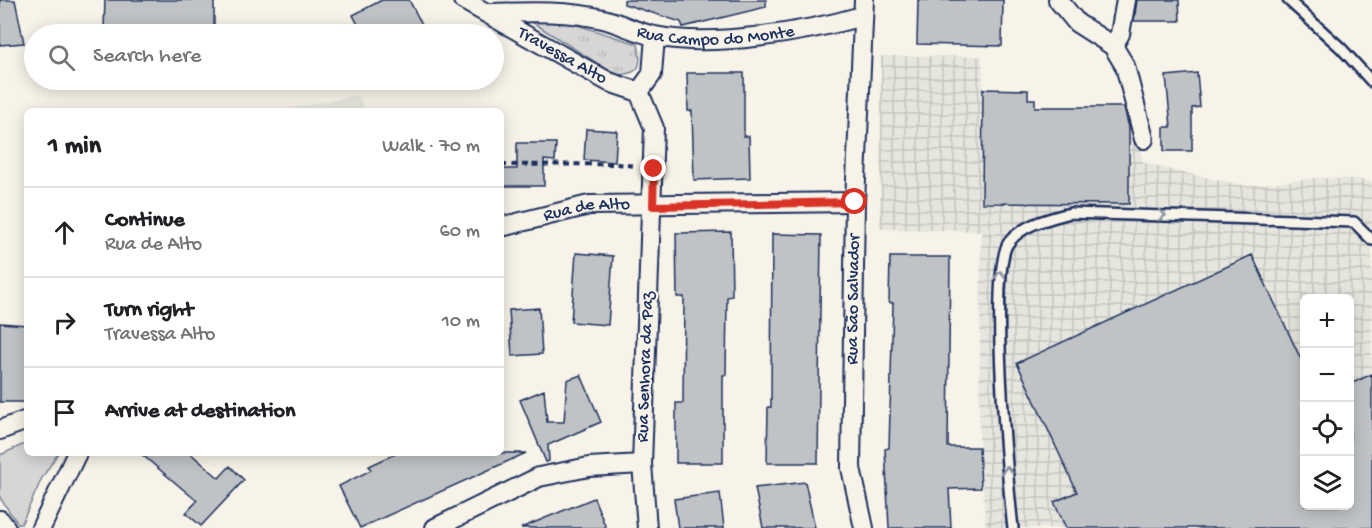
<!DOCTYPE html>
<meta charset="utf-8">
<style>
body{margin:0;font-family:"Gochi Hand",sans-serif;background:#f6f6f6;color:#202124}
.controls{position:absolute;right:18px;bottom:18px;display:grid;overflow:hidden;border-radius:9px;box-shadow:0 3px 15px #0003}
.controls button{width:54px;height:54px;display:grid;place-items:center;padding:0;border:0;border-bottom:2px solid #e0e0e0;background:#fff;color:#202124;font:30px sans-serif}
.stop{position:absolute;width:18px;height:18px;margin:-14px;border:4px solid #d93025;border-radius:50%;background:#fff}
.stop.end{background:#d93025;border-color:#fff;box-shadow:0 2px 6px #0008}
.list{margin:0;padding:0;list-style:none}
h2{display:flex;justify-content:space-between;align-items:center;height:78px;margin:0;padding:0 24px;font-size:26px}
h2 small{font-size:20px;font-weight:400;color:#757577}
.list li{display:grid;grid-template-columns:39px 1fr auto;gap:18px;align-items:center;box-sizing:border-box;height:90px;padding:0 24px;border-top:2px solid #e0e0e0}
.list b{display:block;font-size:22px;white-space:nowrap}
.list p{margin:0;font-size:20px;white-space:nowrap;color:#757577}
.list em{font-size:20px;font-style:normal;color:#757577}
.icon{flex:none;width:33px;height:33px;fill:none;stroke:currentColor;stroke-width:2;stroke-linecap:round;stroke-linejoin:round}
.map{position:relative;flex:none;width:1372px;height:528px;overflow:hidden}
.search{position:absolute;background:#fff;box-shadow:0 3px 15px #0003;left:24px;top:24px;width:480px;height:66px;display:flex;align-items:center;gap:15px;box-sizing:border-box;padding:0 21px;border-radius:33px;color:#757577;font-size:22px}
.panel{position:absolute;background:#fff;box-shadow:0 3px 15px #0003;left:24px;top:108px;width:480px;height:348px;border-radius:9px}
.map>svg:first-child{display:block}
</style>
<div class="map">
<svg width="1372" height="528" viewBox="0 0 1372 528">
<defs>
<pattern id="industrial-grid" width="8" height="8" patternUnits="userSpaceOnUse" patternTransform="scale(1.5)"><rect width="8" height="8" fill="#e6e5de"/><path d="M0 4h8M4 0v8" fill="none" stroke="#c5c5c1"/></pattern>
<pattern id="grass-tufts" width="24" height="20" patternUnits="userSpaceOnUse" patternTransform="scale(1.5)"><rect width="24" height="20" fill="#d7d6d4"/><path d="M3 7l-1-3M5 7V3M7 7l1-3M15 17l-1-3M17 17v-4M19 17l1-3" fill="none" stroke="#b8b8b8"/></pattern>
</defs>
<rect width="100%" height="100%" fill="#f7f3e8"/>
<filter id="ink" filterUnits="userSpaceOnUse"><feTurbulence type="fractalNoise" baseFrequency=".0167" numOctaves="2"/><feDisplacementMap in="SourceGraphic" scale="12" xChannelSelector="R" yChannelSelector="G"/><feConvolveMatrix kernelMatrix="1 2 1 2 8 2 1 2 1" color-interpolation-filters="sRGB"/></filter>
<g filter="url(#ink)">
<path fill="#e6e5de" d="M358,95L365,111H278Z"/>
<path fill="url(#industrial-grid)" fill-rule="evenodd" d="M881,56H982L983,106L1133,107L1143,162L1175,171L1247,186L1316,178L1357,179L1372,182V528H986L979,438L981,231L880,229ZM1304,298H1350V506H1304Z"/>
<path fill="url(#grass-tufts)" stroke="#798299" stroke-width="1.5" d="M527,19L567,22L638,44C643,67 640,74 616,75Z"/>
<path fill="#d7d6d4" stroke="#798299" stroke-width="1.5" d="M27,443V453H58L42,478L24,518L21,524H18L0,498V455Z"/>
<path fill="#c0c3c5" stroke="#1b2f5e" stroke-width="1.5" d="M0,0H15L24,43L0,45Z
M105,0H214V29H104Z
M382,0H409L427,34H363L353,15Z
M624,0H766V7L683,27L681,22L624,4Z
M918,0H1003L1002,46L917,44Z
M1137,0H1179L1180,21H1134Z
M687,73H744V136H749L750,178L694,180L692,111H688Z
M1197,73L1200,107L1192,108V151H1164V127H1171L1166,76Z
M983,89L1028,90V99H1035V107H1124L1129,128V204L982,203Z
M586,129L617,131L615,162L584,160Z
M517,143H556L555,161L544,160V186H501V169H517Z
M731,232L732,296L727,297L726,375H723V463H676V403H683L684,297H677L676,233Z
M772,234L821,235L818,463H767L768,407H771Z
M576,253L613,256L608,325L571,322Z
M1252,255L1305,368V506H1350V384L1372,374V528H1066L1054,502L1077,492L1017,363Z
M890,257H950L948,447H979L981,488L949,489L951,528H889L885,449L889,448L893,303H889Z
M539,308L542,354L512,356L509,310Z
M0,323L27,325V402H0Z
M581,375L601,422L548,445L549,461L546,462L520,400L544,390L547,422H564L567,380Z
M140,453H190L219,478L230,466L244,480L201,526L186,513L197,501Z
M397,453H526L360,528L339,486L371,470L369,466Z
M805,482L815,528H763L755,488Z
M720,493L724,528H678L674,499Z
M594,498L606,528H521Z"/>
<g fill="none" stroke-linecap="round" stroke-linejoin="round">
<g stroke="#1b2f5e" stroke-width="14">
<path id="lane" d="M1288,0L1341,48L1372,82
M1013,528C1008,486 988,267 1009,242C1024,224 1048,219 1070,213L1354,222L1372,240"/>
</g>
<g stroke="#1b2f5e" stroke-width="22">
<g id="street">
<path id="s1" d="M463,0L609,82L639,92L654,128L642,464L647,528"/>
<path d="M1058,0L1077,23L1113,46L1125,66L1144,139"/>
<path id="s2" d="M489,13C526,12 566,10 603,19C620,23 637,33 655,36C712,48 807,32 862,16"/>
<path d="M1113,46L1120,34L1126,0"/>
<path d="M639,92L652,74L655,37"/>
<path id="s3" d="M501,227L589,205L855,202"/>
<path d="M0,430L27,420"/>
<path d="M0,520L6,528"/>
<path d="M41,528L77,453"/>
<path d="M435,528L539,477L589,467L642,464"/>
<path id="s4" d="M864,528L851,468L855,202L864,0"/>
</g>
</g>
<path stroke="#1b2f5e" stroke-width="4" stroke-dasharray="6 4.5" stroke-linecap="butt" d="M501,165L617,164L635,166"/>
<use href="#lane" stroke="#f7f3e8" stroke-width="9"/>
<use href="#street" stroke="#f7f3e8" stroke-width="18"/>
</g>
<defs><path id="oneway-chevron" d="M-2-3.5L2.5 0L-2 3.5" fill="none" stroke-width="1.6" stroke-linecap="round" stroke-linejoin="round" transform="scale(1.5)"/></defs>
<g stroke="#8991a3">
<use href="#oneway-chevron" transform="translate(1162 215) rotate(1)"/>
<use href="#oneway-chevron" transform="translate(1000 275) rotate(-87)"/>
<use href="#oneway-chevron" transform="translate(1007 470) rotate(-94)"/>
</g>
</g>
<g fill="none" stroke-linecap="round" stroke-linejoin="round" filter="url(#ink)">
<path stroke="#d93025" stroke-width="8" d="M654,169L653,206L855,202"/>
</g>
<g text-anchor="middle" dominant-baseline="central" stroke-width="4.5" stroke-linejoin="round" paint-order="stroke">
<g font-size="18" fill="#1b2f5e" stroke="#f7f3e8">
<text stroke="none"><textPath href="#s2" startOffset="230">Rua Campo do Monte</textPath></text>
<text stroke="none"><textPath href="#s1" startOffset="114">Travessa Alto</textPath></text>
<text stroke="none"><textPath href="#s3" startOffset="88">Rua de Alto</textPath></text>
<text stroke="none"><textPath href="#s4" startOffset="230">Rua São Salvador</textPath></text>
<text transform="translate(646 367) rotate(-88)">Rua Senhora da Paz</text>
</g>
</g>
</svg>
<div class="controls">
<button>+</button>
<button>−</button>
<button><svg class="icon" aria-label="locate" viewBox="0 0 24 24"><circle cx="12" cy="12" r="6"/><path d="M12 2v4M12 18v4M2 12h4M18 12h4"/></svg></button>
<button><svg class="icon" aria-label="layers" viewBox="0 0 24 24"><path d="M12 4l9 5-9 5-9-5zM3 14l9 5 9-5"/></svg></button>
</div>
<div class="stop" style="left:855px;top:202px"></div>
<div class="stop end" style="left:654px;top:169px"></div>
<div class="search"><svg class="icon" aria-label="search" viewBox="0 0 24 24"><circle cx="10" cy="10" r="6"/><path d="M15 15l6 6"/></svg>Search here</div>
<section class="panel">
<h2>1 min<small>Walk · 70 m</small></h2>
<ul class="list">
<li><svg class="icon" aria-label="ahead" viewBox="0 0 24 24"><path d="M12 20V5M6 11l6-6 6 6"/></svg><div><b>Continue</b><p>Rua de Alto</p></div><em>60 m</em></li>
<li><svg class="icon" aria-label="right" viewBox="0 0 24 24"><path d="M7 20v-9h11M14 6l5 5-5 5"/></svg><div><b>Turn right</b><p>Travessa Alto</p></div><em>10 m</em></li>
<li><svg class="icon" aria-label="arrive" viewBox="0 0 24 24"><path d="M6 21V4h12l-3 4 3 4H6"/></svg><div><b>Arrive at destination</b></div></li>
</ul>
</section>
</div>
